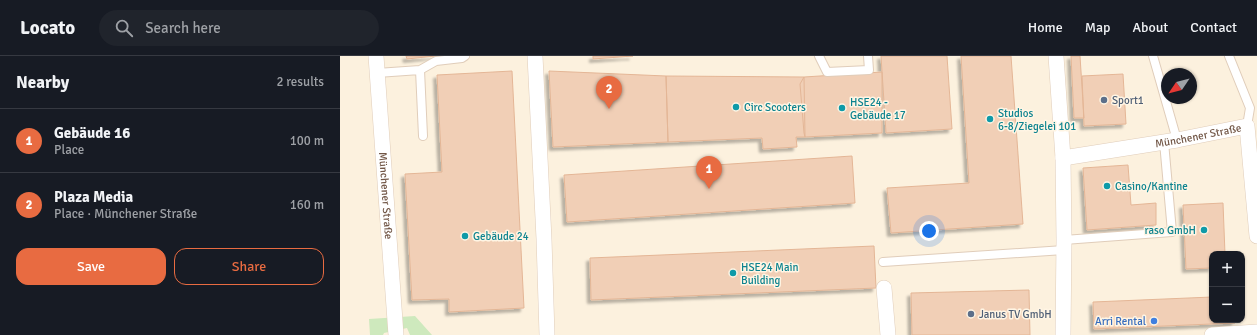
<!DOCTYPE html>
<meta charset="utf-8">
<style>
body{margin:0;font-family:Signika,sans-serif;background:#20242c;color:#f1f3f6}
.controls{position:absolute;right:12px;bottom:12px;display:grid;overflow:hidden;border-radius:8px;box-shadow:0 1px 3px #0004}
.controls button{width:36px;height:36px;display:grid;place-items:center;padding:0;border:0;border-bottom:1px solid #363941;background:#171b24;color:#f1f3f6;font:20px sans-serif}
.compass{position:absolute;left:821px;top:12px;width:36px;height:36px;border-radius:50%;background:#171b24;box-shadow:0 1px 3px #0004;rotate:235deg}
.you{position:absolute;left:589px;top:175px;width:14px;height:14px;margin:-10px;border:3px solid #fff;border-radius:50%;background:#1a73e8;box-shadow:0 0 0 6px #1a73e833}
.badge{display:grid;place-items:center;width:26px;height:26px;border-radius:50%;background:#e86b41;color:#fff;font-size:13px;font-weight:700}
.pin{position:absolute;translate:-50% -33px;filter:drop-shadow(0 1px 2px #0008)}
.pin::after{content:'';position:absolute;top:21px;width:14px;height:12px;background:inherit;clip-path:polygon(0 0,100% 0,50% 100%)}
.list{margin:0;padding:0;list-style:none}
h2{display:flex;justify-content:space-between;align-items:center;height:52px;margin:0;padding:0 16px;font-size:17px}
h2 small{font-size:13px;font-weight:400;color:#9ea1a6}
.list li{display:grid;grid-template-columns:26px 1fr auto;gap:12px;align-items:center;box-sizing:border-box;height:64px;padding:0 16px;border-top:1px solid #363941}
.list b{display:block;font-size:15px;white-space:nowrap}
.list p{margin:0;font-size:13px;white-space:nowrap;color:#9ea1a6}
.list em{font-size:13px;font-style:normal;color:#9ea1a6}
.actions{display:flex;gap:8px;padding:12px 16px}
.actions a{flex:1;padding:9px 0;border:1px solid #e86b41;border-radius:12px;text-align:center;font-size:14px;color:#e86b41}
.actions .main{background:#e86b41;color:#fff}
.icon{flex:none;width:22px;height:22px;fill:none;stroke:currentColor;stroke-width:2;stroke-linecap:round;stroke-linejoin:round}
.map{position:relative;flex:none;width:917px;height:279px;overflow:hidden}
header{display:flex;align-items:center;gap:24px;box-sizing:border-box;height:56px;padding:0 20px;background:#171b24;border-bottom:1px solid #363941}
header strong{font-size:19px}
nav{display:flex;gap:22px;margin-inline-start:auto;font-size:14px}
.search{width:280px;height:36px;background:#20242c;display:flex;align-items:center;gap:10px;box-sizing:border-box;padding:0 14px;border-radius:22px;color:#9ea1a6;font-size:15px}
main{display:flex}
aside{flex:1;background:#171b24}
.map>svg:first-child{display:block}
</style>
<header>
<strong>Locato</strong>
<div class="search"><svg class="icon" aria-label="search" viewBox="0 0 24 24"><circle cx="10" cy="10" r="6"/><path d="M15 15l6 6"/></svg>Search here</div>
<nav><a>Home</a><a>Map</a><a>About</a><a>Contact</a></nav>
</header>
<main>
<aside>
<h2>Nearby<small>2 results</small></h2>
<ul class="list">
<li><span class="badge">1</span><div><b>Gebäude 16</b><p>Place</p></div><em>100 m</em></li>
<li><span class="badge">2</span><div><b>Plaza Media</b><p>Place · Münchener Straße</p></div><em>160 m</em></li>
</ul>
<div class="actions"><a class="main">Save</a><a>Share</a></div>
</aside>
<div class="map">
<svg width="917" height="279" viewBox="0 0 917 279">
<defs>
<filter id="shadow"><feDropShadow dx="-3.5" dy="3.5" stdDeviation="1" flood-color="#0004"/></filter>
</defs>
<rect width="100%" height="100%" fill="#fcf1de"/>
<path fill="#cee9bd" d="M75,260L92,279H70L67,272L44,277L43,279H30L29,263Z"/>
<path fill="#f1cfb6" stroke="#e4b696" filter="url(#shadow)" d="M66,0H95L67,3Z
M253,0H293L253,3Z
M541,0H607L612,73L546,77Z
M621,0H671L683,168L551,177L547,132L629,127Z
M731,0H740L744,62H734Z
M172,15L184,252L109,256V243L72,244L65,118L102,116L97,19Z
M209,15L326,20L328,86L213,91Z
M542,16V77L465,81L464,77L460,28L464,21Z
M783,18L786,68L744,70L742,20Z
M326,20L464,21L465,81H456L457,91L423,93L422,82L328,86Z
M512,100L515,147L227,166L224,119Z
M788,109L791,149L816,147V169L747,174L743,112Z
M883,147L885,198H872V212L846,213L843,149Z
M534,190L536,232L251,244L250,202Z
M689,234L690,279H572L571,237Z
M872,241V264H895V267L754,273L753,246Z"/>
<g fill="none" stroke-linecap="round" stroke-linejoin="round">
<g stroke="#e0cdba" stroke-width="10">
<path id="lane" d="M479,0L487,16L529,14L528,0
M813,0L837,84
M889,0L910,52L907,70
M80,14L96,5L122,2L125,0
M37,17L80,14L83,80
M724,184L832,176L824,86
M543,206L724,194"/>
</g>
<g stroke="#e0cdba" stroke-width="16">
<g id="street">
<path id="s1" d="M36,0L56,279"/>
<path d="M195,0L204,183L207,279"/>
<path d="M716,0L723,102L724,184L723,279"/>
<path id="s2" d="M723,102L837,84L907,70L917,180"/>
<path d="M544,232L548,279"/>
<path d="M872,279L917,276"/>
</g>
</g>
<use href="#lane" stroke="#fff" stroke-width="8"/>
<use href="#street" stroke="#fff" stroke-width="15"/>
</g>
<g fill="#5c6f8a" stroke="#fff5e4" stroke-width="1.5">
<circle cx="764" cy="44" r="4"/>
<circle cx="631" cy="258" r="4"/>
</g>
<g fill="#0f9aa8" stroke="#fff5e4" stroke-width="1.5">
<circle cx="396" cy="51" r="4"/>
<circle cx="502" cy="52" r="4"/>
<circle cx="650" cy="63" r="4"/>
<circle cx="767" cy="130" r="4"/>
<circle cx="864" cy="174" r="4"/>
<circle cx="125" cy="180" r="4"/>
<circle cx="393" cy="217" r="4"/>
</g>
<circle fill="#3f7fe0" stroke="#fff5e4" stroke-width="1.5" cx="814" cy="265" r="4"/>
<g text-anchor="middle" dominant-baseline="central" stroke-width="3" stroke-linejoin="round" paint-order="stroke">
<g font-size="11" fill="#4e5e75" stroke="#fff5e4" text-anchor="start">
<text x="772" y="44">Sport1</text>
<text x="639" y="258">Janus TV GmbH</text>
</g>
<g font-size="11" fill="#0d838f" stroke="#fff5e4" text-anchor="start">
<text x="510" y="46">HSE24 -<tspan x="510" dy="13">Gebäude 17</tspan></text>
<text x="404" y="51">Circ Scooters</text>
<text x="658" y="57">Studios<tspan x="658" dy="13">6-8/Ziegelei 101</tspan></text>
<text x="775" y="130">Casino/Kantine</text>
<text x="856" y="174" text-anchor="end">raso GmbH</text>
<text x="133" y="180">Gebäude 24</text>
<text x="401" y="211">HSE24 Main<tspan x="401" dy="13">Building</tspan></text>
</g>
<g font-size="11" fill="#725747" stroke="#fff5e4">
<text stroke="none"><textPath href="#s2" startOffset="137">Münchener Straße</textPath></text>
<text stroke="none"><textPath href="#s1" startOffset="140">Münchener Straße</textPath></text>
</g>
<g font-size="11" fill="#366cbe" stroke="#fff5e4" text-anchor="end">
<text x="806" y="265">Arri Rental</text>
</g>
</g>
</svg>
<div class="controls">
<button>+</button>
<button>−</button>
</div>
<svg class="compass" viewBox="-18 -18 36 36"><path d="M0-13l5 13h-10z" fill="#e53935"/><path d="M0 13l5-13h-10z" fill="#9ea1a6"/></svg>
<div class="you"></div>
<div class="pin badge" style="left:369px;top:133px">1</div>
<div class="pin badge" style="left:269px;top:53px">2</div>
</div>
</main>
